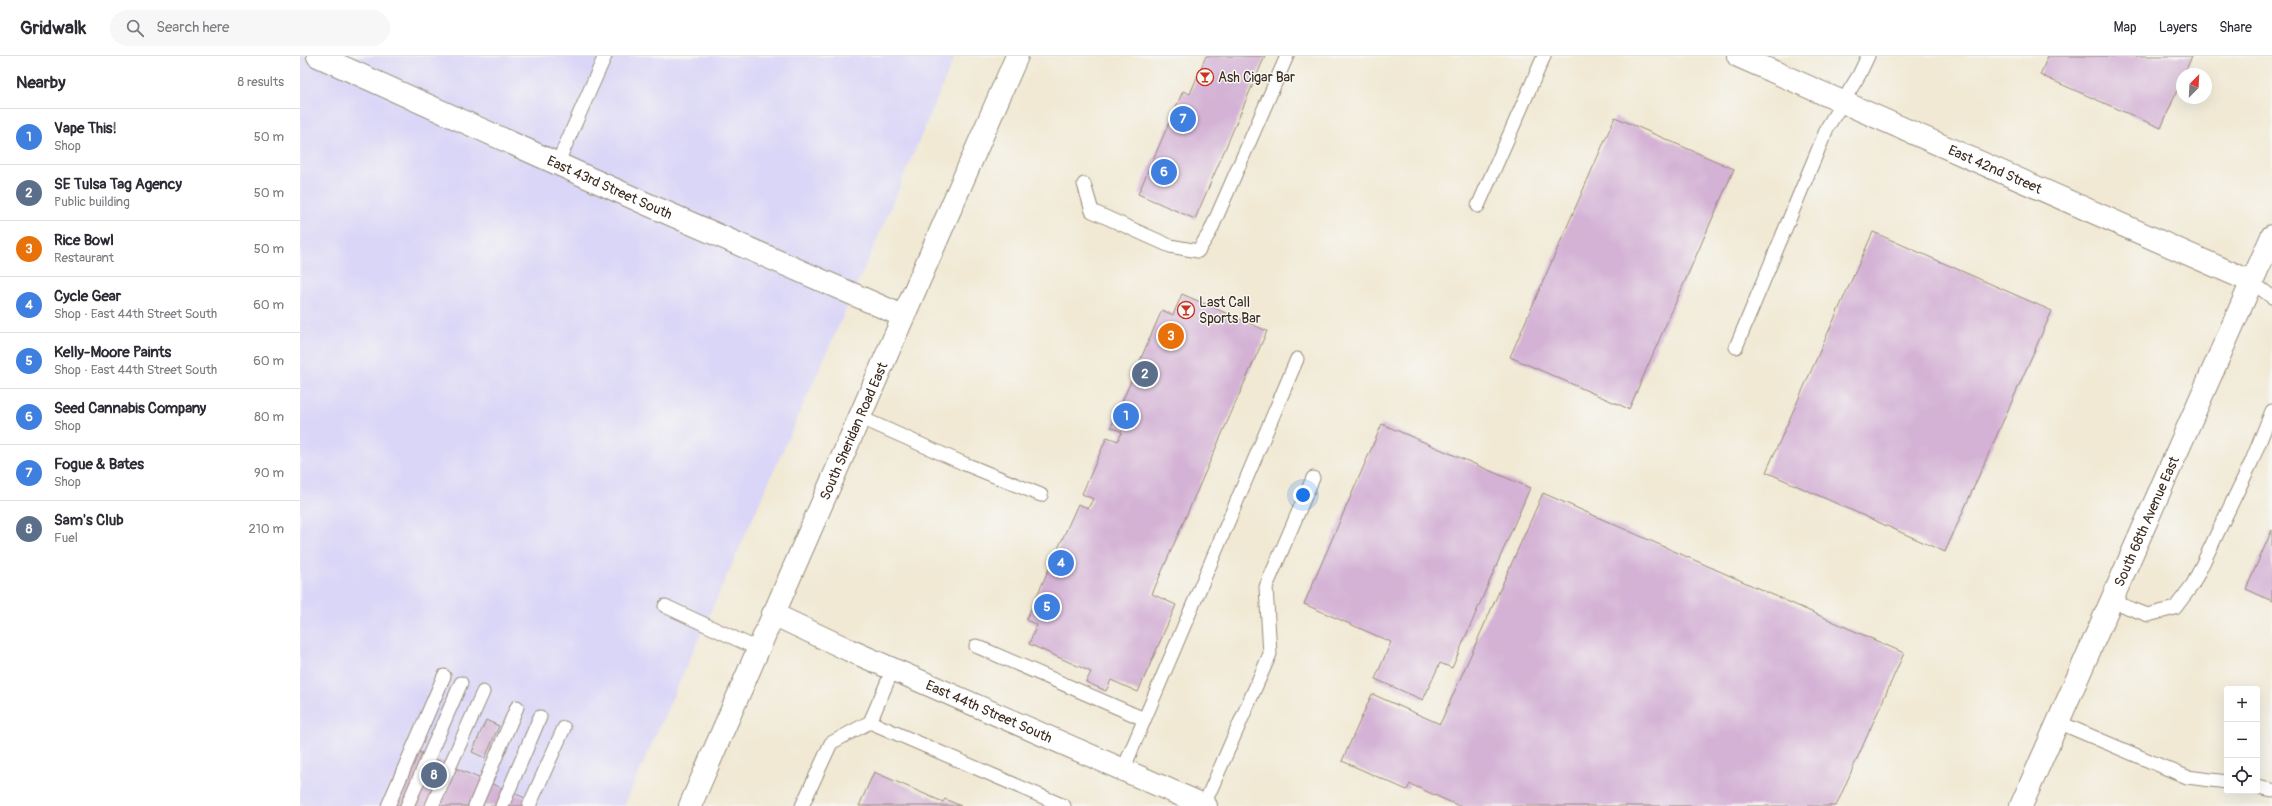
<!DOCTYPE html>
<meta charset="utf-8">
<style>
body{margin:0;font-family:Pangolin,sans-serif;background:#f7f7f7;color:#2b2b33}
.controls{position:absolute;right:12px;bottom:12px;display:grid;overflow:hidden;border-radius:4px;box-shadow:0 4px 16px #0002}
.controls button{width:36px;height:36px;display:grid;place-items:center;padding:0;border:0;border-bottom:1px solid #e1e1e2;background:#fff;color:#2b2b33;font:20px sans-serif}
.compass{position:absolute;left:1876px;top:12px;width:36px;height:36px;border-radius:50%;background:#fff;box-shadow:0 4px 16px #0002;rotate:24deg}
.you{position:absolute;left:1003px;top:439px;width:14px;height:14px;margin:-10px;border:3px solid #fff;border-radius:50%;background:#1a73e8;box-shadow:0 0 0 6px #1a73e833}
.badge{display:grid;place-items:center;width:26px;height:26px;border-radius:50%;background:#c8321e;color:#fff;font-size:13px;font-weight:700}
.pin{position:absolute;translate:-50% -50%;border:2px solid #fff;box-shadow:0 1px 4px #0006}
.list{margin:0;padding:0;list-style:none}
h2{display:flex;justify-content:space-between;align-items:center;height:52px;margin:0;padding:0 16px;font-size:17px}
h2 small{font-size:13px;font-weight:400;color:#7c7c81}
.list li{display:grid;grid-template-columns:26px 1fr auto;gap:12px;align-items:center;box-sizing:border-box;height:56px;padding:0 16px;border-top:1px solid #e1e1e2}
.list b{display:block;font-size:15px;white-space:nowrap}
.list p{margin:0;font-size:13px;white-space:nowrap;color:#7c7c81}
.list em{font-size:13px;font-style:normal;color:#7c7c81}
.icon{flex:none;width:22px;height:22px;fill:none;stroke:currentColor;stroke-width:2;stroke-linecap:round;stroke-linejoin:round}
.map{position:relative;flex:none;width:1972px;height:750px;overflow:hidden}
header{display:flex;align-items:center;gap:24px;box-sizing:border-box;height:56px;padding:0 20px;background:#fff;border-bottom:1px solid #e1e1e2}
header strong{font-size:19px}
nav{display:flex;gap:22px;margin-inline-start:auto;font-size:14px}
.search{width:280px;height:36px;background:#f7f7f7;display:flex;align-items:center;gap:10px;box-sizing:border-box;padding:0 14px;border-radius:22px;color:#7c7c81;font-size:15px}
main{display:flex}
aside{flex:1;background:#fff}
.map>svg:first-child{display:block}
</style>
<header>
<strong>Gridwalk</strong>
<div class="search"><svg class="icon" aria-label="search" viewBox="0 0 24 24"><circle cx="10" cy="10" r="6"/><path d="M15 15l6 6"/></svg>Search here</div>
<nav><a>Map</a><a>Layers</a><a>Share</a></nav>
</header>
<main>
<aside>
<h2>Nearby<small>8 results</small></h2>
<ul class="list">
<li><span class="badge" style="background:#3f7fe0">1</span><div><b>Vape This!</b><p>Shop</p></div><em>50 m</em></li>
<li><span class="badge" style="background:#5c6f8a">2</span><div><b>SE Tulsa Tag Agency</b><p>Public building</p></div><em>50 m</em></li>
<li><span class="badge" style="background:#e8710a">3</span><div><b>Rice Bowl</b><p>Restaurant</p></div><em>50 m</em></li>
<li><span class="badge" style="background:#3f7fe0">4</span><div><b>Cycle Gear</b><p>Shop · East 44th Street South</p></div><em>60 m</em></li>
<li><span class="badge" style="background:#3f7fe0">5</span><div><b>Kelly-Moore Paints</b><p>Shop · East 44th Street South</p></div><em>60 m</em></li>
<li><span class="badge" style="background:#3f7fe0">6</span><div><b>Seed Cannabis Company</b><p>Shop</p></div><em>80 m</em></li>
<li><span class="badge" style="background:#3f7fe0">7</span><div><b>Fogue &amp; Bates</b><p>Shop</p></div><em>90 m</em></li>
<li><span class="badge" style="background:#5c6f8a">8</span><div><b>Sam's Club</b><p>Fuel</p></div><em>210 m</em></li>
</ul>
</aside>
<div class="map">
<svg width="1972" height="750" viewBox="0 0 1972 750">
<rect width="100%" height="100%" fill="#f6f6f2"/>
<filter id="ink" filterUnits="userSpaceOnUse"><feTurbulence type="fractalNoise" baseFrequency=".025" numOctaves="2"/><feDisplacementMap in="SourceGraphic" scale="8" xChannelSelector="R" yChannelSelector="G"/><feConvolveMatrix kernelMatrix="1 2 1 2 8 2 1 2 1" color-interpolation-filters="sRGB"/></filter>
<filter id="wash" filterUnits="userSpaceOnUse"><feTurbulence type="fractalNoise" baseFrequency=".012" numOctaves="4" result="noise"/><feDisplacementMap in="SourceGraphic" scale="16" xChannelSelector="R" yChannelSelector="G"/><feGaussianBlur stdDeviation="0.9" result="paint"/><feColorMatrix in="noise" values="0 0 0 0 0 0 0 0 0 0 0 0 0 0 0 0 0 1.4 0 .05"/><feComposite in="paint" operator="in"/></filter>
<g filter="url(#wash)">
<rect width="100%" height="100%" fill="#f1e9d4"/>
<path fill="#dad6f7" d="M0,0H655L573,193L324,750H0Z"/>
<g id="blocks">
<path fill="#d4b2d5" d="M906,0H965L895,163L838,138L883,35L890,38Z
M1748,0H1892L1884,18H1882V23L1861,72L1740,19Z
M1315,61L1434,113L1329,353L1210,301Z
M1573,176L1752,255L1645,496L1466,416Z
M882,238L967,275L852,538L876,549L838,636L811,624L806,635L786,626L791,616L729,588L737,569L726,564L778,448L788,452L793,443L782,438L807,381L818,385L822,376L811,371L862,254L873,259Z
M1082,368L1230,432L1152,612L1140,607L1123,644L1075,623L1091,586L1004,548Z
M1243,437L1604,597L1536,750H1159L1110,728L1107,734L1042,705L1072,638L1140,668Z
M1972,474V545L1946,533Z
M186,664L199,670L185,702L172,696Z
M109,692L232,745L230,750H84Z
M574,716L643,746L645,743L661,750H559Z"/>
</g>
</g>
<g filter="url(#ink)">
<use href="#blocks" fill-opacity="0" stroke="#968a79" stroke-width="1"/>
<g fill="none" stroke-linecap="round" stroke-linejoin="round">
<g stroke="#968a79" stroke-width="15">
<path id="service" d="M258,106L305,0
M784,128L792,155L870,190L898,195L910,176L987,0
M1178,150L1244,0
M1952,226L1972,241
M1436,291L1528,70L1559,19L1568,0
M559,361L665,408L741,439
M1811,545L1848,559L1875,552L1893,528L1951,407L1972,355
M365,550L458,593
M676,590L844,663
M570,666L764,750
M1758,666L1887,721L1927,726
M823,714L997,303
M1957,731L1972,734
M904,749L970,598L966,531L1013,422
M88,750L144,620
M107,750L161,627
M132,750L183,636
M175,750L217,651
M202,750L240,661
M229,750L264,672
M502,750L531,687L570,666L593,613"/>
</g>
<g stroke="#968a79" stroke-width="24">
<g id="minor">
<path id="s1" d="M18,0L349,149L603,260"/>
<path id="s2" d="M1438,0L1952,226"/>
<path id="s3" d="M473,558L549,594L906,750"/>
<path id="s4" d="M1721,750L1972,180"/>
</g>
</g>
<g stroke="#968a79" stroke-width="24">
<g id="secondary">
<path id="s5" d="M390,750L717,0"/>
</g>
</g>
<use href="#service" stroke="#fff" stroke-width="13"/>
<use href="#minor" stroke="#fff" stroke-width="22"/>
<use href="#secondary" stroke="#fff" stroke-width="22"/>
</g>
</g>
<defs>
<g id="bar-ring" transform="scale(0.9)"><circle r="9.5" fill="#f6f6f2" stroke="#c8321e" stroke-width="1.5"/><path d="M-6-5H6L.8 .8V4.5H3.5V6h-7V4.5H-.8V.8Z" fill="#c8321e"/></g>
</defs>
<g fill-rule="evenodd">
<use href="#bar-ring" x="905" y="21"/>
<use href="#bar-ring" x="886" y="254"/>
</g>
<g text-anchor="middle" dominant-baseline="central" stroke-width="3" stroke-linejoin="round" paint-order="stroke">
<g font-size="14" fill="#3b2a1e" stroke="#f6f6f2" text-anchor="start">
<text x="918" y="21">Ash Cigar Bar</text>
<text x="899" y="246">Last Call<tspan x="899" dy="16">Sports Bar</tspan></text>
</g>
<g font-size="14" fill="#3b2a1e" stroke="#f6f6f2">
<text stroke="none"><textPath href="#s2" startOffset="281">East 42nd Street</textPath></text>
<text stroke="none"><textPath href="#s1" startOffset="320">East 43rd Street South</textPath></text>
<text stroke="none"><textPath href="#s5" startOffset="409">South Sheridan Road East</textPath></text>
<text stroke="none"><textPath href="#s4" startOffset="311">South 68th Avenue East</textPath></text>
<text stroke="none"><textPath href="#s3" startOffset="237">East 44th Street South</textPath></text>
</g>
</g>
</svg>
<div class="controls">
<button>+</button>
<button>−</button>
<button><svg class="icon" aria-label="locate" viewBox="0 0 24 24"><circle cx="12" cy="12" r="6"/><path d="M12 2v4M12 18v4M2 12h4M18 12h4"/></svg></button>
</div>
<svg class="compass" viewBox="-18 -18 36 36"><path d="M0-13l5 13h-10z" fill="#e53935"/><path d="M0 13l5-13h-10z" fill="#7c7c81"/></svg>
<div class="you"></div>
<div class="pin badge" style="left:826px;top:360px;background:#3f7fe0">1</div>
<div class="pin badge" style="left:845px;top:318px;background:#5c6f8a">2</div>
<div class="pin badge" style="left:871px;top:280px;background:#e8710a">3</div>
<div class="pin badge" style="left:761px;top:507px;background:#3f7fe0">4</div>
<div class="pin badge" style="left:747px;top:551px;background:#3f7fe0">5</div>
<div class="pin badge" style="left:864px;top:116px;background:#3f7fe0">6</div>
<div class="pin badge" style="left:883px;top:63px;background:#3f7fe0">7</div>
<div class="pin badge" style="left:134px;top:719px;background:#5c6f8a">8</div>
</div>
</main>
